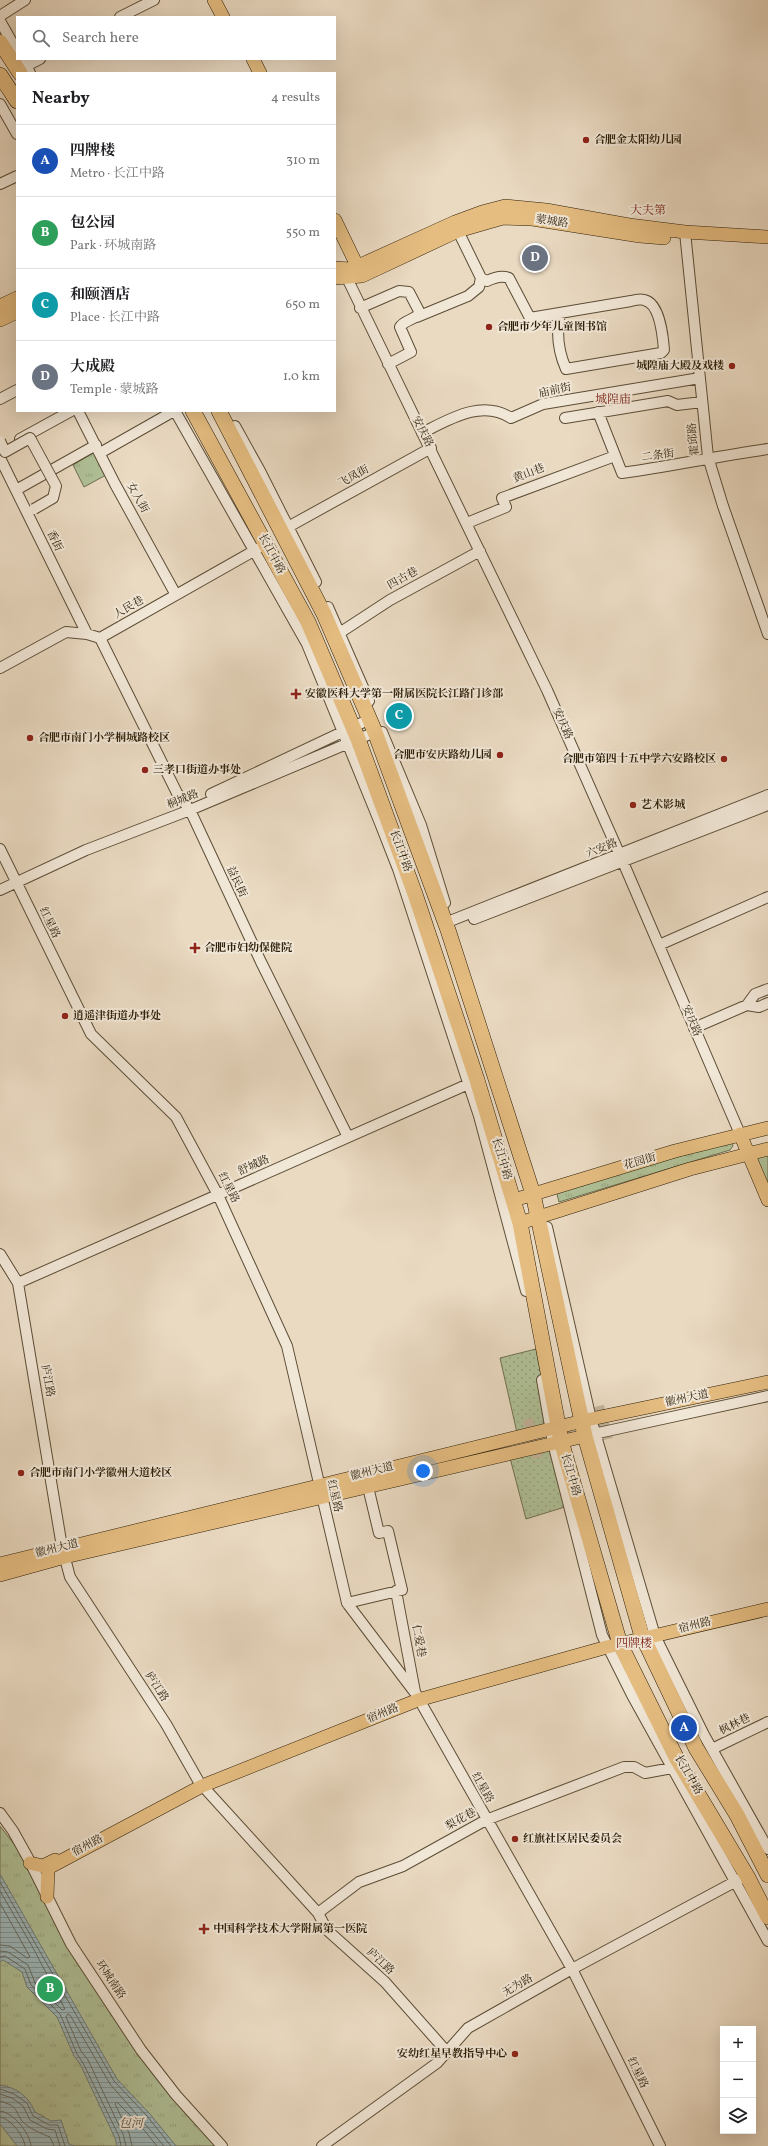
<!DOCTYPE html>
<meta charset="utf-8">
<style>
body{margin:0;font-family:Vollkorn,"Noto Serif SC",serif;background:#f6f6f6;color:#202124}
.controls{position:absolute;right:12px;bottom:12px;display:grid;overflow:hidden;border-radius:0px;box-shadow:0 4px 16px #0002}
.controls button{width:36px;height:36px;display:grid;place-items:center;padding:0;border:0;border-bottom:1px solid #e0e0e0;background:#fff;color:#202124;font:20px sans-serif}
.you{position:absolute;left:423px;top:1471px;width:14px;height:14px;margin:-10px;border:3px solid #fff;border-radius:50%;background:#1a73e8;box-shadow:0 0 0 6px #1a73e833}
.badge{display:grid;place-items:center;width:26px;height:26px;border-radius:50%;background:#d93025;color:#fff;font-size:13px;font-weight:700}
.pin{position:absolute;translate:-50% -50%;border:2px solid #fff;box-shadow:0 1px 4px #0006}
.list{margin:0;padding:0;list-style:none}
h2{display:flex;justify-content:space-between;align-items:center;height:52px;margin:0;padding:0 16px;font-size:17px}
h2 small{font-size:13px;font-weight:400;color:#757577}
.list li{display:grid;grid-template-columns:26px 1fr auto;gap:12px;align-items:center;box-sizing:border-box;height:72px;padding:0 16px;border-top:1px solid #e0e0e0}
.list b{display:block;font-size:15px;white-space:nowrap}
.list p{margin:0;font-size:13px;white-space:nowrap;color:#757577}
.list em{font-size:13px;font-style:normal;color:#757577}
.icon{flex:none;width:22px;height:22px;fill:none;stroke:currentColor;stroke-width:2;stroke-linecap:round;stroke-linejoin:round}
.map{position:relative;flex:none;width:768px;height:2146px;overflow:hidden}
.search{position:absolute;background:#fff;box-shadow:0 4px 16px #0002;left:16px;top:16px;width:320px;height:44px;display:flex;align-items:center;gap:10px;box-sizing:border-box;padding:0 14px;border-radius:0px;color:#757577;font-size:15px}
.panel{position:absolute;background:#fff;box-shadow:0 4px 16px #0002;left:16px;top:72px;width:320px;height:340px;border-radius:0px}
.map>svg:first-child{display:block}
</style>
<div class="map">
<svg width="768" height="2146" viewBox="0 0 768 2146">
<defs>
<pattern id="grass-dots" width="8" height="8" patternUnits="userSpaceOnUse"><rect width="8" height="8" fill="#b0c198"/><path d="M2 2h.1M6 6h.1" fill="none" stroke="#98a582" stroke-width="1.8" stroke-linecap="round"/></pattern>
<pattern id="park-tufts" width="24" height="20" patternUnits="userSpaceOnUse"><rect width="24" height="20" fill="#b0c198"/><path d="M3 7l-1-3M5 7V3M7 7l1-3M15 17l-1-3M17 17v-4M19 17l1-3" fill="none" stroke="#98a582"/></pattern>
<pattern id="water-rules" width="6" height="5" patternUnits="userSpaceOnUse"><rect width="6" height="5" fill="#9cb8bd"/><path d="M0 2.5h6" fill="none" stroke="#7f9598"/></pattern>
</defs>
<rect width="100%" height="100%" fill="#eadac2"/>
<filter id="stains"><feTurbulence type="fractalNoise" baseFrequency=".005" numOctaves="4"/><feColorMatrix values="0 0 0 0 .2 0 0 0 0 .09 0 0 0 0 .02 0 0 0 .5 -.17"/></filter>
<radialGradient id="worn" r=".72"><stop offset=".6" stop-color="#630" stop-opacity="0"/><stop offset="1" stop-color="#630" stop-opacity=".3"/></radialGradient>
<path fill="url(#grass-dots)" stroke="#6e7050" d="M536,1349L551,1429L518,1437L500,1358Z
M553,1443L568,1506L526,1519L509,1454Z"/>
<path fill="url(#park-tufts)" stroke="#6e7050" d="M95,452L106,475L84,487L73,465Z
M732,1142L733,1146L730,1150L559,1202L556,1190Z
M768,1149V1200L749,1152Z
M0,1826L27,1861L43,1866L52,1897L75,1948L125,2030L224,2146H0Z"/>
<path fill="url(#water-rules)" stroke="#6f7a74" d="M0,1874L117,2079L150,2114L176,2146H117L115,2138L80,2064L74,2056L57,2017L27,1987L22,1972L3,1960L0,1962Z
M0,2085C18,2088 28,2096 35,2112L51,2121L61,2120L69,2144L74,2146H17L0,2124Z"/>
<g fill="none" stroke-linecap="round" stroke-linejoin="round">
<path stroke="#646b62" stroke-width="1" d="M0,1882L114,2081L147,2116L171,2146
M0,1891L32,1946L65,2009L62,2010L35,1983L28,1965L8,1952L0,1951
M0,1903L30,1957L27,1958L10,1946L0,1945
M0,1957L5,1956L25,1969L31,1985L60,2014L77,2054L83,2063L119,2136L121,2146
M0,2089L14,2094L27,2103L33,2116L49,2125H58L65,2146
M0,2094L12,2098L23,2106L30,2120L47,2129L55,2130L60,2146
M0,2101C19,2107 13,2108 22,2121C28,2128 42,2134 50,2137L54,2146
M0,2111C13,2112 30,2133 31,2146
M0,2117C10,2118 24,2136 25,2146
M126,2146L123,2134L88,2060L81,2051L66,2017L68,2014L70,2015L110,2084L164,2146
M132,2146L129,2133L115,2104L117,2102L139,2124L157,2146"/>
<path stroke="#c4b49d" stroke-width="10" stroke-dasharray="10 5" stroke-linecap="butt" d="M599,1406L608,1439
M528,1419L539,1463
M533,1440L588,1426"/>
<g stroke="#5c4d36" stroke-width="12">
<path id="minor" d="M0,16L25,0
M120,17L154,0
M0,21L17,51
M22,59L30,73
M26,66L40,59
M0,104L17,134
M0,184L17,176
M458,231L481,278L487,281C493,278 502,275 509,278L530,318L631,301C635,300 640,299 644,300C660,303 663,337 664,350L661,353L566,369C558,351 556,333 560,313
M685,232L708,457L723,506L768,634
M347,278L547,690L623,862L740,1134
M360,308L399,291L409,292L420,313C415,320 404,320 400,327L411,352L388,364
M417,317L468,296L479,287L481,278
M0,399L17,390
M78,411L115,484L176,595
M175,411L307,644L380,823L398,869L479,1116L526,1291
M598,412L622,473C671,466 719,456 768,449
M565,418L668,401L677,405L702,402
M235,426L260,471L316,582
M422,433C450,419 482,399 511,418L543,404L700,378
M20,439L71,411
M100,453L174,411
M0,458L87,634
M16,490L96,445
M467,523L506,507L502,498L615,456
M288,527L431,448
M328,607L369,701
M341,632L390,600L480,551
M100,638L177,793L190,810L261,962L348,1137
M0,668L66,632L87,634L100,638L259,548
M382,732L421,825L445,903
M211,794L370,719
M0,849L91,1034L176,1117L218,1195L287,1346L347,1603L416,1694L572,1969L660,2146
M0,890L86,850L190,810L375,732
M474,919L768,805
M445,923L768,795
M659,945L768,897
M747,1005L759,1007L768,1003
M694,1028L747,1005L755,994L768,989
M547,1227L591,1419L655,1636L704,1735L768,1849
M0,1254L18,1283L62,1547L70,1577L166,1724L199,1782L318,1913L327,1930L385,1982L447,2052
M18,1283L473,1082
M542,1380L553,1443L602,1635L632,1695L768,1941
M589,1435L768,1396
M396,1591L415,1692
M347,1603L402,1590L388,1531L379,1533L368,1487
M712,1749L768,1722
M0,1813L13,1831L28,1858L71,1944L141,2050L176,2095L222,2146
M318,1913L359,1882L403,1866L486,1820L624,1767H634L645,1773L672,1768
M322,2146L437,2063L468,2028L572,1969L740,1879"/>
</g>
<g stroke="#2c1e07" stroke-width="14">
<path id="major" d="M214,0L223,17
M253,59L260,73
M335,220L361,274
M335,268L350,269L358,266L455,222L482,212L505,206L546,210L629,225L685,232L768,237
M335,278L362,276L458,231L503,218L532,219L640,236L664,238
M0,306L17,298
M0,320L17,312
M740,1134L768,1200
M514,1200L675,1151L768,1128
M520,1223L690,1169L768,1149
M0,1564L591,1419L768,1382
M0,1575L65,1557L585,1436
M30,1863L43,1866L55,1860
M47,1897L48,1868L202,1786L418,1700L607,1647L768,1609"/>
</g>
<g stroke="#2c1e07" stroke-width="16">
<path id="highway" d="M0,42L20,73
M0,75L17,101
M193,411L308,622L358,739L415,894L477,1080L520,1223L561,1441L620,1644L677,1759L747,1876L768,1917
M219,411L324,614L375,732L448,930L533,1194L585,1436L641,1633L696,1748L737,1815L768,1875"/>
</g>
<use href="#minor" stroke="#f1e7d7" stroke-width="10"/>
<use href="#major" stroke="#e5bd81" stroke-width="13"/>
<use href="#highway" stroke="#e5bd81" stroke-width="15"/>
<g stroke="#5c4d36" stroke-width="12" stroke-linecap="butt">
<path id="minor-bridge" d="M0,441L5,452L30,438L56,486L53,498L34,509"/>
</g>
<use href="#minor-bridge" stroke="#f1e7d7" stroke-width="10"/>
</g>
<g fill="#8f2418" stroke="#f1e7d7" stroke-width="1.5">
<circle cx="586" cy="140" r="4"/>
<circle cx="489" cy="327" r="4"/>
<circle cx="732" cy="366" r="4"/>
<path d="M294 688h4v4h4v4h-4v4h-4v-4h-4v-4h4z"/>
<circle cx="30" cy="738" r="4"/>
<circle cx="500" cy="755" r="4"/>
<circle cx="724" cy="759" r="4"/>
<circle cx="145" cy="770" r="4"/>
<circle cx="633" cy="805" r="4"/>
<path d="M193 942h4v4h4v4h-4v4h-4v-4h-4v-4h4z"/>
<circle cx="65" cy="1016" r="4"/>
<circle cx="21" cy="1473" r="4"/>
<circle cx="515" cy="1839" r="4"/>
<path d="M202 1923h4v4h4v4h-4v4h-4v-4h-4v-4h4z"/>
<circle cx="515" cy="2054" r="4"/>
</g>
<g text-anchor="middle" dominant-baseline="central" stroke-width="4" stroke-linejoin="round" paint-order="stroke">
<g font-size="11" font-weight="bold" fill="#2c1e07" stroke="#f1e7d7" text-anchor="start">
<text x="594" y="140">合肥金太阳幼儿园</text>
<text x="497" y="327">合肥市少年儿童图书馆</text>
<text x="724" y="366" text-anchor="end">城隍庙大殿及戏楼</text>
<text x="305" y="694">安徽医科大学第一附属医院长江路门诊部</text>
<text x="38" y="738">合肥市南门小学桐城路校区</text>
<text x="492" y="755" text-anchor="end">合肥市安庆路幼儿园</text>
<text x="716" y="759" text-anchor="end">合肥市第四十五中学六安路校区</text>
<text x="153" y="770">三孝口街道办事处</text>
<text x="641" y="805">艺术影城</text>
<text x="204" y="948">合肥市妇幼保健院</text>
<text x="73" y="1016">逍遥津街道办事处</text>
<text x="29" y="1473">合肥市南门小学徽州大道校区</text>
<text x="523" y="1839">红旗社区居民委员会</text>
<text x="213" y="1929">中国科学技术大学附属第一医院</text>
<text x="507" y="2054" text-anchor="end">安幼红星早教指导中心</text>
</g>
<g font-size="11" fill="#2c1e07" stroke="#f1e7d7">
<text transform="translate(552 222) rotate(8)">蒙城路</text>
<text transform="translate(555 391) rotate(-12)">庙前街</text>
<text transform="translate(422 432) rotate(63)">安庆路</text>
<text transform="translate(694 439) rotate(-96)">霍邱路</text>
<text transform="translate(658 456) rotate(-8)">二条街</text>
<text transform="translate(529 474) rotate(-21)">黄山巷</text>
<text transform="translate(354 477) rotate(-29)">飞凤街</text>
<text transform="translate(137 498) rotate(61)">女人街</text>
<text transform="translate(54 541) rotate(64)">香街</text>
<text transform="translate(271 554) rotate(62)">长江中路</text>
<text transform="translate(403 579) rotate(-29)">四古巷</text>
<text transform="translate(129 608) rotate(-30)">人民巷</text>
<text transform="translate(562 724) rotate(66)">安庆路</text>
<text transform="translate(183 800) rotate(-22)">桐城路</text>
<text transform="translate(602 849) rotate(-22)">六安路</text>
<text transform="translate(400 851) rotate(70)">长江中路</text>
<text transform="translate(236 882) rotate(65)">益民街</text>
<text transform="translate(49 923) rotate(64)">红星路</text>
<text transform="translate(691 1021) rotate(67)">安庆路</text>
<text transform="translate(501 1159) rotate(73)">长江中路</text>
<text transform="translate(640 1162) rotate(-16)">花园街</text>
<text transform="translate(254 1166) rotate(-24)">舒城路</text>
<text transform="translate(228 1188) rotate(63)">红星路</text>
<text transform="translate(47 1381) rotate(80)">庐江路</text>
<text transform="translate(687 1399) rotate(-12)">徽州大道</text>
<text transform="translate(372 1472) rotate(-14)">徽州大道</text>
<text transform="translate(570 1475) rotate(74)">长江中路</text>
<text transform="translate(334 1496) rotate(77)">红星路</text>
<text transform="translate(57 1549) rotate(-14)">徽州大道</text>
<text transform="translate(695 1626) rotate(-14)">宿州路</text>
<text transform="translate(418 1641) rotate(79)">仁爱巷</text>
<text transform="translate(156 1687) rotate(57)">庐江路</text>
<text transform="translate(383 1714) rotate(-22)">宿州路</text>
<text transform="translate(735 1725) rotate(-26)">枫林巷</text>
<text transform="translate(688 1775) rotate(60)">长江中路</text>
<text transform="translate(482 1788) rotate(61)">红星路</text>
<text transform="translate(461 1820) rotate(-29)">梨花巷</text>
<text transform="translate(88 1846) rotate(-28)">宿州路</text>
<text transform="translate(380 1962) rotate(43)">庐江路</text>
<text transform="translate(110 1980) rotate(56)">环城南路</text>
<text transform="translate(518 1986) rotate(-30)">无为路</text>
<text transform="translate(637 2073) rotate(64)">红星路</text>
</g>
<g font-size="12" fill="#7a1f14" stroke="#f1e7d7">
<text x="648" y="211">大夫第</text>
<text x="613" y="400">城隍庙</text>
<text x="634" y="1644">四牌楼</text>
</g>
<g font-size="12" font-style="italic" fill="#4e4c3e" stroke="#f1e7d7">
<text x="131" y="2124">包河</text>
</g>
</g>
<rect width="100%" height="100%" filter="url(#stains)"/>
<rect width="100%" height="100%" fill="url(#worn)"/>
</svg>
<div class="controls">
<button>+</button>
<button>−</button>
<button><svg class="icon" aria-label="layers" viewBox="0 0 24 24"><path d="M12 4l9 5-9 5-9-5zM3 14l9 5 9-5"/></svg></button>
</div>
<div class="you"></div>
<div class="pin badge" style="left:684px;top:1728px;background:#1a4fb4">A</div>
<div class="pin badge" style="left:50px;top:1989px;background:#2e9e5b">B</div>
<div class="pin badge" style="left:399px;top:716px;background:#0f9aa8">C</div>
<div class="pin badge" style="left:535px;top:258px;background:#6b7280">D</div>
<div class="search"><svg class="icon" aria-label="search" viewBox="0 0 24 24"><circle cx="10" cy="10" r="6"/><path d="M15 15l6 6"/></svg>Search here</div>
<section class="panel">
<h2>Nearby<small>4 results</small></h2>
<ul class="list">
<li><span class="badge" style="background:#1a4fb4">A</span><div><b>四牌楼</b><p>Metro · 长江中路</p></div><em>310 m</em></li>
<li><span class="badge" style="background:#2e9e5b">B</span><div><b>包公园</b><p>Park · 环城南路</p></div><em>550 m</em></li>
<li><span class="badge" style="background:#0f9aa8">C</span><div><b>和颐酒店</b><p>Place · 长江中路</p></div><em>650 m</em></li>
<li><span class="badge" style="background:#6b7280">D</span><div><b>大成殿</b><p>Temple · 蒙城路</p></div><em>1.0 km</em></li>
</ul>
</section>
</div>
